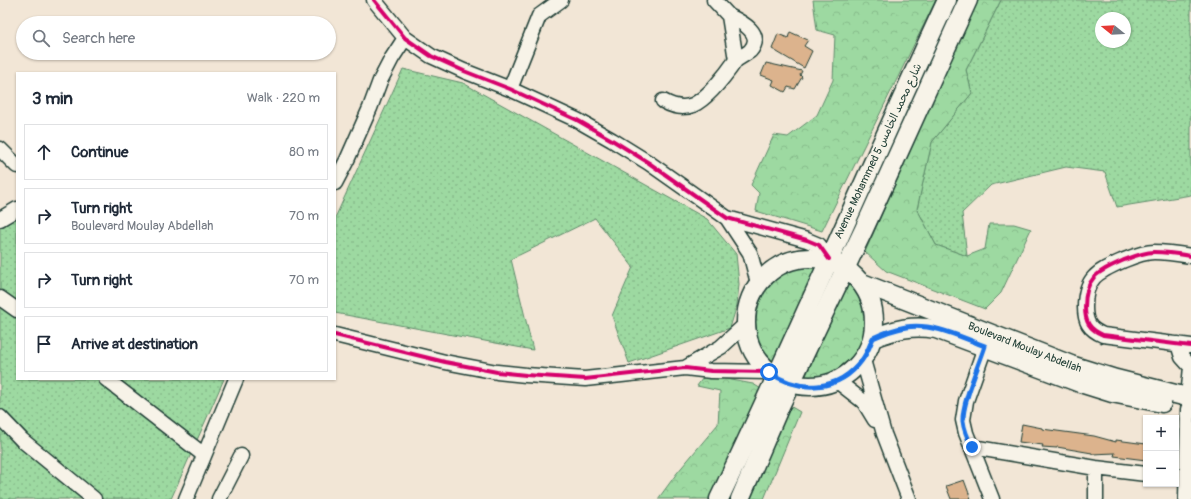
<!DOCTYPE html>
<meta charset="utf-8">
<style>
body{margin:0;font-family:Pangolin,"Playpen Sans Arabic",sans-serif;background:#f2f2f3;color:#1f2937}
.controls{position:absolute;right:12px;bottom:12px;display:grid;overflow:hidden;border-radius:0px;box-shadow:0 1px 3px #0004}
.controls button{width:36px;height:36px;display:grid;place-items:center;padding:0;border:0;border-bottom:1px solid #e0e1e3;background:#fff;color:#1f2937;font:20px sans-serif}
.compass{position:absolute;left:1095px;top:12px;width:36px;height:36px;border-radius:50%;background:#fff;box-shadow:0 1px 3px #0004;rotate:288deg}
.stop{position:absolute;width:12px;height:12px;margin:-9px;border:3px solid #1a73e8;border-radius:50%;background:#fff}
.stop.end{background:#1a73e8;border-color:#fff;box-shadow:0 1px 4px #0008}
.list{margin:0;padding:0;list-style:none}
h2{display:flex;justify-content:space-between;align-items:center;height:52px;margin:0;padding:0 16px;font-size:17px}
h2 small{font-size:13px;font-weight:400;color:#747a83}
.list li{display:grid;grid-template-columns:26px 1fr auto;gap:12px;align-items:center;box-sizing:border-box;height:56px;margin:0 8px 8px;padding:0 8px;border:1px solid #e0e1e3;border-radius:0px}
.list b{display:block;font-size:15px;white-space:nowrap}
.list p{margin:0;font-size:13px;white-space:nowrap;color:#747a83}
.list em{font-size:13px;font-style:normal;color:#747a83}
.icon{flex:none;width:22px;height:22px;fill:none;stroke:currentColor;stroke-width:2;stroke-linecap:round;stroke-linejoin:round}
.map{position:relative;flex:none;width:1191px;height:499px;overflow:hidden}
.search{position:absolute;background:#fff;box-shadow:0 1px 3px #0004;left:16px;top:16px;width:320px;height:44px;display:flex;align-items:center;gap:10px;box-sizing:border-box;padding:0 14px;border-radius:22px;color:#747a83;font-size:15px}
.panel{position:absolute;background:#fff;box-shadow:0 1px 3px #0004;left:16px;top:72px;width:320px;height:308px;border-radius:0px}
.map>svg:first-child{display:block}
</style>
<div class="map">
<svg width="1191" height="499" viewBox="0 0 1191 499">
<defs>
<pattern id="grass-dots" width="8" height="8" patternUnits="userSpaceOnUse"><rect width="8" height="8" fill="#9dd9a1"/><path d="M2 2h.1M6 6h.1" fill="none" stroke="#87bb8b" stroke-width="1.8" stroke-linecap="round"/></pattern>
<pattern id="forest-crowns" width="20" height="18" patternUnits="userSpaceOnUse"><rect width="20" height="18" fill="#9dd9a1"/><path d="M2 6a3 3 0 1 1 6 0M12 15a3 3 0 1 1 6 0" fill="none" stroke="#87bb8b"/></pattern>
</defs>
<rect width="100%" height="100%" fill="#f2e6d6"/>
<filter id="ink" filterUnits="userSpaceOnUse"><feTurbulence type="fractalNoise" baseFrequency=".025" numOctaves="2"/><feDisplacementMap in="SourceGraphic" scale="8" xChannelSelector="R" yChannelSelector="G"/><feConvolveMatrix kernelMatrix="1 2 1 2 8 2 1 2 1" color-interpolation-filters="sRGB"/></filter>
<g filter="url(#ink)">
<path fill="url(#grass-dots)" stroke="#5e8b6a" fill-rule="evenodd" d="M1001,0H1191V195L1117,207L1105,172L1066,167L991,185L962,213L967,256L936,245L917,209L932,142L972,93L966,70ZM1101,18H1125V42H1101Z
M403,69L463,83L707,219L736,254L739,284L737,305L730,328L629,363L612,316L633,267L595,218L511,259L533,350L335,313V218Z
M17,217V379H224L171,499H0V228L3,227Z"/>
<path fill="url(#forest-crowns)" stroke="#5e8b6a" d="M813,0H936L822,231L756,211L759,193L751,185L774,135L788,137L817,115L833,80L835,35L817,30Z
M977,0H1001L966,70L972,93L932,142L917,209L936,245L967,256L985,249L989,224H1014L1031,229L1001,293L985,309L886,271L865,252Z
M804,264L817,266L774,364C748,347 746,302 769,281C780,271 790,268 804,264Z
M849,278C857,288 864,297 867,310C873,338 853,367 827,376C821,378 812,378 805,378Z
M705,375L753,384L800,412L764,499H658L677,473L718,424L720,391L697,386Z"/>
<path fill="#dcb38d" stroke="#1f3d34" d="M790,32L808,40L804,46L812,51L804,68L772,49L778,34L788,38Z
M766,63L802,71L800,75L802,77L795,89L788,87L785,92L772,85L774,80L761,75Z
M1022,424L1042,428V429L1094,436L1116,442V440L1146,444V460L1114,456L1115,453L1092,454V453L1057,447V448L1042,447L1043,445L1019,442Z
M964,480L971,499H951L946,486Z"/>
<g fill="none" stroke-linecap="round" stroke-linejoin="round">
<g stroke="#1f3d34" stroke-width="17">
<path id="minor" d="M374,0L405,38L431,56L464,71L510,89L577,120L612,140L649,163L727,218L807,240L819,245L829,259
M729,16C742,22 765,34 750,51C746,54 741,57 736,60
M510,89L539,16L561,0
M663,101C672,106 683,109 693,105C708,98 727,73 736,60L729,16L714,0
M0,149L17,166
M335,183L347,160L370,108L380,81L392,58L405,38
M727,218L750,253L758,283
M0,219L17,209
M1191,256C1179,254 1166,252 1154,252C1143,252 1132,257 1122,261C1097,272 1085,278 1085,307C1085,322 1089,329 1103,335L1191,346
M0,298L17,310
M335,335L445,362L497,372L526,375L585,379L685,368L711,371L769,372
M1178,344L1182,357L1191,367
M985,347L966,401L963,420L966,433L992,499
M863,360L884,434L909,499
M685,368L721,347L746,324
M106,379L204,455
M837,381L864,402L875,420
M1188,397L1191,367
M0,417L22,440L94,499
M972,447L1096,468L1146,474
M186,499L236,379
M219,499L241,456
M1096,499V468
M1186,499L1188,409"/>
</g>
<g stroke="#1f3d34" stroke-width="21">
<g id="major">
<circle cx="810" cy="322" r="64"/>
<path id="s1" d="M862,283L1071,365L1116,379L1191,398"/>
<path d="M873,338C896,329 912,325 936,329L1080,383L1112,393L1162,403"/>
<path d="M719,499C798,334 870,166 947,0"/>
<path d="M740,499L780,406L864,229L968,0"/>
</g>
</g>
<use href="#minor" stroke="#f7f3e8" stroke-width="14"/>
<use href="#major" stroke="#f7f3e8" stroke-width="18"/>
<g stroke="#f7f3e8" stroke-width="6">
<path id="cycleway" d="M374,0L405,38L431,56L464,71L510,89L577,120L612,140L649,163L727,218L807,240L819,245L829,259
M1191,256C1179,254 1166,252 1154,252C1143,252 1132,257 1122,261C1097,272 1085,278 1085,307C1085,322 1089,329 1103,335L1191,346
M335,335L445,362L497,372L526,375L585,379L685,368L711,371L769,372"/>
</g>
<use href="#cycleway" stroke="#d6006c" stroke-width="4"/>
</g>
</g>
<g fill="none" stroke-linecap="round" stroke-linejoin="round" filter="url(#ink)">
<path stroke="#1a73e8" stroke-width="5" d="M769,372C799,393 839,392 862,360C867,354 870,345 873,338C884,333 895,329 906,327C934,323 960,337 985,346C979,365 962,403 963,421C964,430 968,439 972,447"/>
</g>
<g text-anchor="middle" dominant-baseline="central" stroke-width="3.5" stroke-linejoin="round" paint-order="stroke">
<g font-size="11" fill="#1f3d34" stroke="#f7f3e8">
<text transform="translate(878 151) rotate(-65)">Avenue Mohammed 5 شارع محمد الخامس</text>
<text stroke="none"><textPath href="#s1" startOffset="175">Boulevard Moulay Abdellah</textPath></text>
</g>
</g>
</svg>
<div class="controls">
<button>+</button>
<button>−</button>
</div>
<svg class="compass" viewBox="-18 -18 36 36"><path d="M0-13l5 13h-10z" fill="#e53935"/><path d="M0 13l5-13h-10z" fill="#747a83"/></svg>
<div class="stop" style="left:769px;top:372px"></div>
<div class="stop end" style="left:972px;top:447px"></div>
<div class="search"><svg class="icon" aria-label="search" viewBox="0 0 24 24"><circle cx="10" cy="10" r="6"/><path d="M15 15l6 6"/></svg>Search here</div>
<section class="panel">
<h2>3 min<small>Walk · 220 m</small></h2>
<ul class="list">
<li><svg class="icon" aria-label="ahead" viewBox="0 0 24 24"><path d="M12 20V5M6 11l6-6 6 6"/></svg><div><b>Continue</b></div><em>80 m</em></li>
<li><svg class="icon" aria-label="right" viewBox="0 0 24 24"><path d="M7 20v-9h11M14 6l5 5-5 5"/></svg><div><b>Turn right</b><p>Boulevard Moulay Abdellah</p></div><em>70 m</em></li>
<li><svg class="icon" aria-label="right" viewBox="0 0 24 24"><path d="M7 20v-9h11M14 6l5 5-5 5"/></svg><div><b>Turn right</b></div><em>70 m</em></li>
<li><svg class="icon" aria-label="arrive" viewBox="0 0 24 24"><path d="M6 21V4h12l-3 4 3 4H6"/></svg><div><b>Arrive at destination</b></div></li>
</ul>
</section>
</div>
